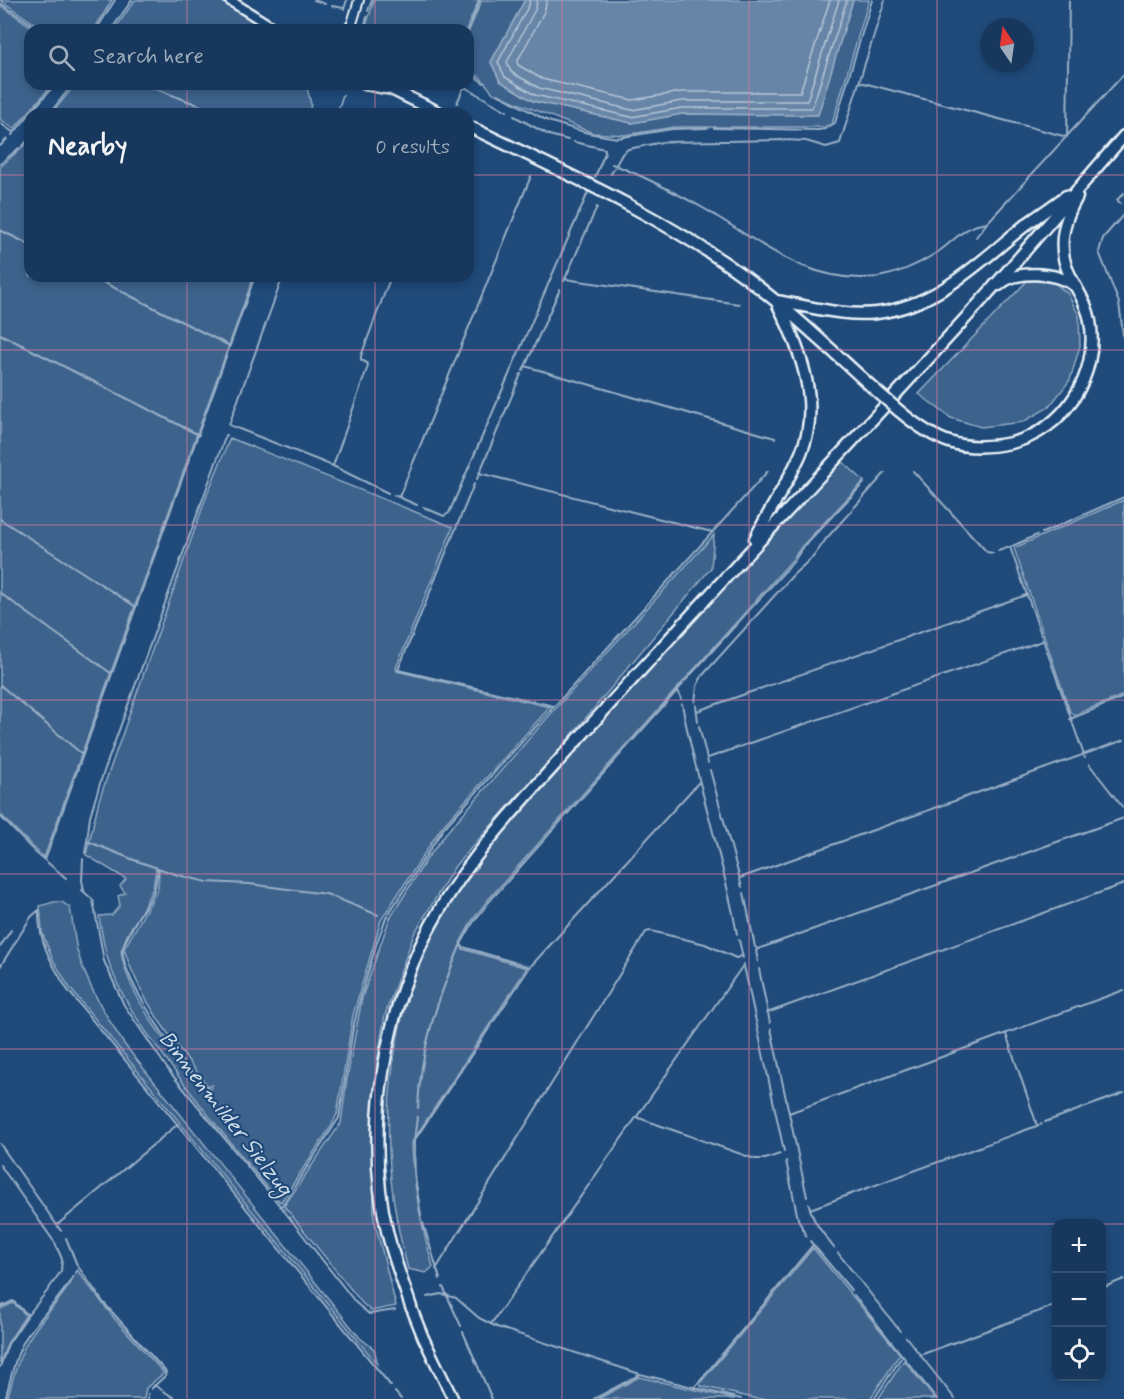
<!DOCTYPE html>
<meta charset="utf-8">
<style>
body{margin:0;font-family:Mynerve,sans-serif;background:#244365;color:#f1f3f6}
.controls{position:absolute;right:18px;bottom:18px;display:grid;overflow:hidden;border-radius:12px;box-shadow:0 3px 9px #0003}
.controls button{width:54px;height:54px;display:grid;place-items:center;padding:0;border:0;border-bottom:2px solid #365272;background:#17385c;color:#f1f3f6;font:30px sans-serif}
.compass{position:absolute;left:980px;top:18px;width:54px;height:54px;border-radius:50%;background:#17385c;box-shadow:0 3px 9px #0003;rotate:347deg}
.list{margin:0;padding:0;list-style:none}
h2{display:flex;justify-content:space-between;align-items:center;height:78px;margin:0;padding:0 24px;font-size:26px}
h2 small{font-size:20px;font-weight:400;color:#9eacbb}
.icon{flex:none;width:33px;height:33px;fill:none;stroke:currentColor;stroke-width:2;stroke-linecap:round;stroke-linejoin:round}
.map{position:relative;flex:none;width:1124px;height:1399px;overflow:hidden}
.search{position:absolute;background:#17385c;box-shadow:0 3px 9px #0003;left:24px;top:24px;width:450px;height:66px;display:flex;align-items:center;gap:15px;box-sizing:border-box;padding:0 21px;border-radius:18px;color:#9eacbb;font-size:22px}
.panel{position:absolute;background:#17385c;box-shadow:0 3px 9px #0003;left:24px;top:108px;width:450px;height:174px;border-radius:18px}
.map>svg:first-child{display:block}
</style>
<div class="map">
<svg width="1124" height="1399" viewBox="0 0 1124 1399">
<rect width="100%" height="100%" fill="#1f4a7a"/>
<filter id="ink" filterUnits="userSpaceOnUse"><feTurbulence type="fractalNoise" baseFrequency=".0167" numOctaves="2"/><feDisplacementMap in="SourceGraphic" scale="12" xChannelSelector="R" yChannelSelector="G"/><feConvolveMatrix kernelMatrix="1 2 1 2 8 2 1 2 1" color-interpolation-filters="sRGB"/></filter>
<g filter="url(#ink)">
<path fill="#3c628c" stroke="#92aac2" stroke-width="1.5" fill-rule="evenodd" d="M0,0H112L94,30H44Z
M135,0H222L271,30H114Z
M374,0H479L466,30H374L366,26Z
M482,0H525L491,62L500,81L533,101L632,123L682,114L817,115L853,0H869L832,124L823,127H674L625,135L593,133L493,93L480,77L468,71V33Z
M0,5L36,30H30V84H53L14,129L0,119Z
M76,84H306L311,104L309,114H51Z
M30,140V276H254L44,858L0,814V167Z
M1051,280L1068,294L1079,316L1080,346L1070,380L1049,407L1023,422L981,427L951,418L919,394L1027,281Z
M230,438L453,527L396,668L397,671L550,707L441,828L381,920L353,1015L337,1114L332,1125L281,1202L279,1201C238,1152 197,1103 160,1051C142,1026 124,1002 113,973C105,955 102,935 99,916L112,915L120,905L118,896L125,893L120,886L126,879L86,855L99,800L207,495ZM156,869L159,870L158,889L124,949C140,1001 175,1044 208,1086L212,1085L209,1091C176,1060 127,996 121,951L153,888Z
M842,461L864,481L802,546L792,560L487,901L472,921L460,943L463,949L527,968L412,1142C413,1186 421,1224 433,1267L426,1273L408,1269C371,1134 385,994 466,877C477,863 489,849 501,835L722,590Z
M1124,500V695L1074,715L1070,712L1014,548Z
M714,535L711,568L560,749L455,866L414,934L385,1015L377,1063L373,1108L374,1219L396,1306L371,1311L362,1303L284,1206L341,1123L347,1079L362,998L389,920L426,860L446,833L557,707Z
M54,902H62L70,908C73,922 74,937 77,950C87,985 105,1014 124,1044L360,1338L374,1349L378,1365L69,987L52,958L42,932L40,906Z
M813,1248L900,1354L870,1399H757L701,1386L700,1383Z
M77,1270L114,1318L164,1373L146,1388L144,1399H7C13,1380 17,1360 27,1342C41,1316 64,1300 77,1270Z
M13,1303L26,1315L7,1344L0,1364V1309Z
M904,1360L935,1399H878Z
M639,1377L735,1399H598Z"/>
<path fill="#6685a7" stroke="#9ab0c7" stroke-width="1.5" d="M525,0H853L818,115L682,114L632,123L533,101L500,81L491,62Z"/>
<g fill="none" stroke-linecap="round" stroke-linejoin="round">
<path stroke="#b4c6d8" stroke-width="1.5" d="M530,0L529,5L498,62L505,77L535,95L631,117L682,108H812L847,0
M537,0L536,8L507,62L511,72L539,88L632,110L682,101H807L839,0
M547,0L544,12L517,62L518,65L542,79L632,100L682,92H800L830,0"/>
<path stroke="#9ab0c7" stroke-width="2" d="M314,0L325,4
M0,3L40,30
M332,6L344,8
M344,9L347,0
M368,11L372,0
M364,26L371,30
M364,27L367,17
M96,30L115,0
M111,30L132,0
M468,30L480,0
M468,72L484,83
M860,82L1067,137L1069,0
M143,84L222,114
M459,84L507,111
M498,94L548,121L588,133L617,138L672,129L707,128
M457,103L464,87
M49,114L73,84
M312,114L313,110
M337,114L343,95
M514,116L549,135L568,140
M0,123L14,133
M714,128L818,130L825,129L835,123L872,0
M12,135L55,84
M574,142L605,149V153L595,177
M0,146L7,139
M23,146L30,138
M0,164L19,148
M612,164C641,175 676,193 703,208C758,240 809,286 878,277C896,274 917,265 933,255C954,243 961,226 987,223L1124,74
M611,174L622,154L628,149L663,142L785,140L806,141L826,147L840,143L885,0
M1120,203L1117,200L1124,193
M1124,214L1103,238L1099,252L1119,303L1124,342
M0,230L30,245
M976,237L987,223
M91,276L230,346
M283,276L229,425L333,466L388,493
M565,279L739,304
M564,281L597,207
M0,334L199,435
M525,366L775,438
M523,371L560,289
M333,466L368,366L367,363L361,360V356L391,276
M913,471L987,552L993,553
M479,473L712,532
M477,479L521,374
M474,484L398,670L554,706
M394,495L417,505
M399,497L531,176
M423,507L444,516L449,513L589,190
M0,519L136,607
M1042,533L1124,497
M1037,535L1010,547L1085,758
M998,551L1010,547
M0,593L112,674
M685,681L794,561L803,547L864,483
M0,685L83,755
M678,690L681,699
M695,702L697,686L702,676L794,574L814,556L826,539L885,473
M682,704C696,782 723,856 737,934
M696,705L698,722
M697,711L1026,595
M1070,719L1124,697
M699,726L708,763
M708,758L1042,641
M1089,764L1124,809
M710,770L742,887
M0,816L36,853L66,878
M87,841L90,816L102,777L226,435
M85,853L87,841L134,860L178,875L207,882L249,884L326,894L378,915
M83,859L82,880L84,891
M45,860L255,276
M159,869C155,877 157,887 152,895C144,912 127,929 123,948C119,973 167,1040 182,1061C190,1071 200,1079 208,1088
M740,878L1124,740
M82,890L93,900L104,961L124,1005L169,1071L281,1207L356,1303L369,1314L395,1310
M744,893L755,947L758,949
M39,910C38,941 51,963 67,989L391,1386
M739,940L743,958
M0,947L11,930
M758,962L756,951L758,949L1124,818
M744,966L784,1151
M0,967L31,917L39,910
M530,967L463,947L461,944L473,923L488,903L683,684
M759,969L770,1023
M767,1013L1124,884
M771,1029L807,1197
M1006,1034L1037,1125
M418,1108C420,1049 438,998 461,944
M789,1113L1124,990
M636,1117L755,1159H765L780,1154
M1045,1122L1124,1093
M414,1141L417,1117
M0,1144L61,1231
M786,1161L798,1219L806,1236
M0,1165L55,1243L62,1259L61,1271L48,1290L28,1315
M809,1204C812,1222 824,1234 834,1248
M281,1207L339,1118L353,1028L360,999L377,942L386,918L443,829L768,471
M810,1209L1042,1124
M421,1215L415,1177L414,1141L530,967L699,782
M423,1223L440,1279
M57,1225L178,1124
M66,1238L77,1265L103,1302L166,1372L165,1376L151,1389
M810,1241L851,1290
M838,1253L900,1331
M436,1269L646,932L651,931L705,944L736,958L742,956
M443,1287L461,1326
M1102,1288L1124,1279
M854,1295L937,1399
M427,1297L441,1294L456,1298L479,1318L497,1327L640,1374L741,1399
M0,1307L13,1301L28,1315L8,1344L0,1367
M491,1324L744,964
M463,1332L492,1399
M906,1337L955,1399
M920,1355L1056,1305
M154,1385L176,1399
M694,1388L813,1245
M395,1392L401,1399
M5,1399C11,1379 15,1354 27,1336C41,1315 61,1299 73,1276
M148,1399V1394
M594,1399L639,1375
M874,1399L903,1355"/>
<g stroke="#e8f1f8" stroke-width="12">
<path id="tertiary" d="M350,30L359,0"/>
</g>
<g stroke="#e8f1f8" stroke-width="13">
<path id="secondary" d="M229,0L277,30"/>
</g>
<g stroke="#e8f1f8" stroke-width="14">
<path id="primary" d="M411,1307L423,1337L453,1399"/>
</g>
<g stroke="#e8f1f8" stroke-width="15">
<path id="trunk" d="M351,27L352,30
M365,84L385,88
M381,84L442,114
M468,126C563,172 659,214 745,277C790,310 831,350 872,387
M999,285C1016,269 1057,272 1075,286
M776,301C808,306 844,317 877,313C940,305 981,260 1028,223C1041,214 1054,205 1066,196
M898,410C936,442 961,453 1011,443C1064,431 1100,374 1090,321C1087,302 1075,288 1068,271C1057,246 1064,219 1077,197
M755,539C769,510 789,481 801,453C822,405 800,348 778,305
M411,1307C403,1282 393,1257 387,1231C366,1140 381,1031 420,947C450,882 496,830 544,777C579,738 615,698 651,659C757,542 866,428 972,311C1024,254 1073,194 1124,136"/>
</g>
<use href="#tertiary" stroke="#1f4a7a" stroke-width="8"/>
<use href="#secondary" stroke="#1f4a7a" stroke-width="8"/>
<use href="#primary" stroke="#1f4a7a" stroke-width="9"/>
<use href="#trunk" stroke="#1f4a7a" stroke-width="10"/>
<g stroke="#e8f1f8" stroke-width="15" stroke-linecap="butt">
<path id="trunk-bridge" d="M872,387L898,410"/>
</g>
<use href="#trunk-bridge" stroke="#1f4a7a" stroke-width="10"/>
</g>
</g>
<path fill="none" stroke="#d37aa2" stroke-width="1.5" stroke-opacity="0.55" d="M187,0V30M375,0V30M562,0V1399M749,0V1399M937,0V1399M187,84V114M375,84V114M0,175H30M468,175H1124M187,276V1399M375,276V1399M0,350H1124M0,525H1124M0,700H1124M0,874H1124M0,1049H1124M0,1224H1056M1102,1224H1124"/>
<g text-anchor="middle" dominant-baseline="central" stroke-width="4.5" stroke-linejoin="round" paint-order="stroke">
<g font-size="22" font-style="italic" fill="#d4e1ec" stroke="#1f4a7a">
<text transform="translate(225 1114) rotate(52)">Binnenmilder Sielzug</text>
</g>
</g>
</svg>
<div class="controls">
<button>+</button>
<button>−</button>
<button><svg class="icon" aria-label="locate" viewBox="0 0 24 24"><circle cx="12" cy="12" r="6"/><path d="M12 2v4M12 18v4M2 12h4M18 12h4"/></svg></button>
</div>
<svg class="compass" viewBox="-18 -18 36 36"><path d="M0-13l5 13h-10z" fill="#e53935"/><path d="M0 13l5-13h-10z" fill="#9eacbb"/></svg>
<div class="search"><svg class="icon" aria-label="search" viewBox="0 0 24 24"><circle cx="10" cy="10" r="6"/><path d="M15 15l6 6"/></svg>Search here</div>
<section class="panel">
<h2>Nearby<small>0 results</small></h2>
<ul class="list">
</ul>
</section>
</div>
